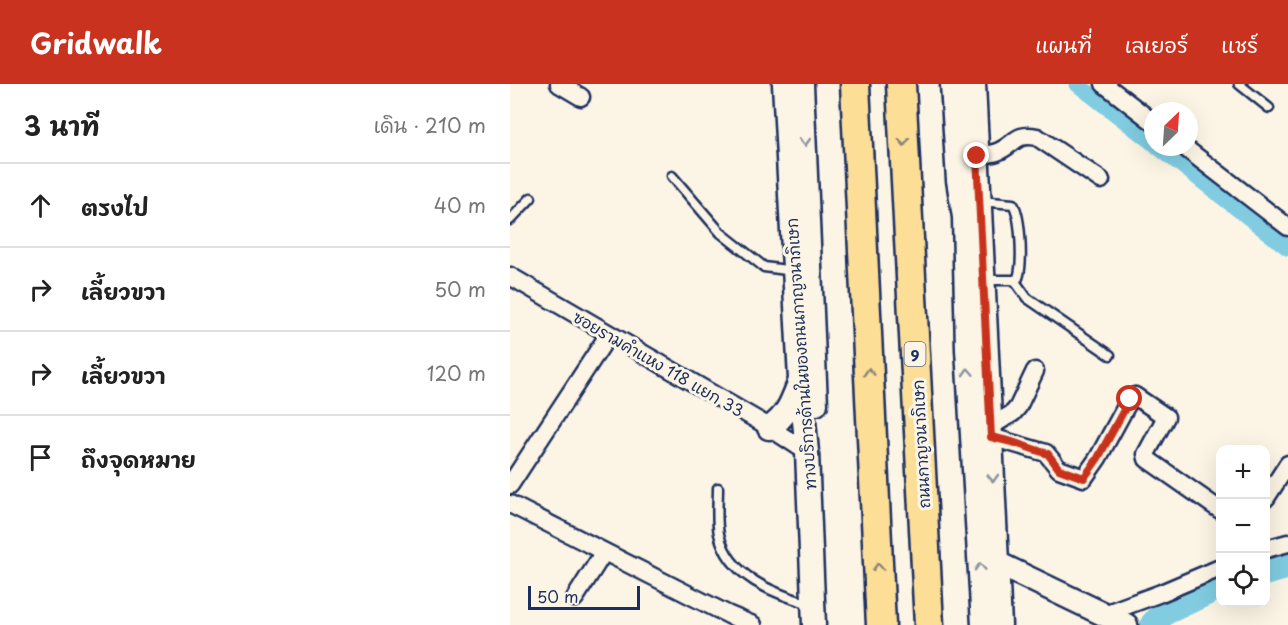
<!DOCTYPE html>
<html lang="th">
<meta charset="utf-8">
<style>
body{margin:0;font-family:"Playpen Sans","Playpen Sans Thai",sans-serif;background:#f6f6f6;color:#222}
.controls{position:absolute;right:18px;bottom:18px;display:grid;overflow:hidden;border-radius:12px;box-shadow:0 6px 24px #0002}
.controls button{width:54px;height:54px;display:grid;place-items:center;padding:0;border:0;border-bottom:2px solid #e0e0e0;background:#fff;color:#222;font:30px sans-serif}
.compass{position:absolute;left:634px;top:18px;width:54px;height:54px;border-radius:50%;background:#fff;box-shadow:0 6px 24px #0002;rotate:25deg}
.scale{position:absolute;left:18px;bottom:15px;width:112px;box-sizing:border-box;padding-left:6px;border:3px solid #1b2f5e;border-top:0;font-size:16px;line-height:21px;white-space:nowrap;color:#1b2f5e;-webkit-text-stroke:4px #fcf5e5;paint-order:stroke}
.stop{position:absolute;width:18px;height:18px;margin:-14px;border:4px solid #c8321e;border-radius:50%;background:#fff}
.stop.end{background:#c8321e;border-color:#fff;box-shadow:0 2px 6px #0008}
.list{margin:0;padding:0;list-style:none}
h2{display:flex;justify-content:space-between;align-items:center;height:78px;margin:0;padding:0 24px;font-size:26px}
h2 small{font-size:20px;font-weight:400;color:#767676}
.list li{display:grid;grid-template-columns:39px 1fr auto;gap:18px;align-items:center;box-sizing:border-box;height:84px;padding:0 24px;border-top:2px solid #e0e0e0}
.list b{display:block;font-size:22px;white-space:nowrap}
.list em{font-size:20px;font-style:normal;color:#767676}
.icon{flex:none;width:33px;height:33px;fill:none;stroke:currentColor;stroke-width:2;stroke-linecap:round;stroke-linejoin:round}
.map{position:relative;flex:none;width:778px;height:541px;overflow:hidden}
header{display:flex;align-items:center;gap:36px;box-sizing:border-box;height:84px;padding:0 30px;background:#c8321e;color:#fff}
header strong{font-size:28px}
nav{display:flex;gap:33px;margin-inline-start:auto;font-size:21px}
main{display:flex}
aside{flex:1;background:#fff}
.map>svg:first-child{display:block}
</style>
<header>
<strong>Gridwalk</strong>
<nav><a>แผนที่</a><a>เลเยอร์</a><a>แชร์</a></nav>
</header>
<main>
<aside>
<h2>3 นาที<small>เดิน · 210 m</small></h2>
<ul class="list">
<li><svg class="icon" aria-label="ahead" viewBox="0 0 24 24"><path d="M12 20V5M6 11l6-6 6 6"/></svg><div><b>ตรงไป</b></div><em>40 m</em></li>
<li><svg class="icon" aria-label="right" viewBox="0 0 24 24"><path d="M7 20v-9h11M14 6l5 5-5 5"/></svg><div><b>เลี้ยวขวา</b></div><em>50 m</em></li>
<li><svg class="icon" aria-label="right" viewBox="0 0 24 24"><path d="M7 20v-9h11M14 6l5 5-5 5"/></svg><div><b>เลี้ยวขวา</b></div><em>120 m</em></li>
<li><svg class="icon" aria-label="arrive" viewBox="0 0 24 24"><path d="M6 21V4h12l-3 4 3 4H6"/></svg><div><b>ถึงจุดหมาย</b></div></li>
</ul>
</aside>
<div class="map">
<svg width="778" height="541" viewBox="0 0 778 541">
<rect width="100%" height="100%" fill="#fcf5e5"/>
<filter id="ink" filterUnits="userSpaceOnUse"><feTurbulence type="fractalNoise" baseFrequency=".0167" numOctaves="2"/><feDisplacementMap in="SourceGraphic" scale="12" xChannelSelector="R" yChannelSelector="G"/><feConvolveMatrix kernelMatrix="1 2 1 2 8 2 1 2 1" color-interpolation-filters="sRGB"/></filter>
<g filter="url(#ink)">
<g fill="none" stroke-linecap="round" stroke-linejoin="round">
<path stroke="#81cce1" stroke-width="16" d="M567,0L643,59
M648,63L778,164"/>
<path stroke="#81cce1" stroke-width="27" d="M756,488L778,482
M643,541L654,528L710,502"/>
<g stroke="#1b2f5e" stroke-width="13">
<path id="lane" d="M729,0L759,24
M162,92L211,149L254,183L284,187
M470,117L503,120C511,132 513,180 508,194L504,196H475
M0,136L21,114
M504,196L517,214L600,271
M208,404C208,418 206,436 209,450C219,493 263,509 300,520"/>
</g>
<g stroke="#1b2f5e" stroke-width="21">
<path id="street" d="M49,0L71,13
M594,0L643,38
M674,63L778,143
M467,72C473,71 481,70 487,68C505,61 505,48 527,53L591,96
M0,192L254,340L297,368
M480,343L503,329L508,323L525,287
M481,353L536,369L549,385L574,394L588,374L620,315L625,312L656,333L636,370L637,375L710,426
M0,401L99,250
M756,414L778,380
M0,420L219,531L243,541
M756,465L778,459
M65,514L94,468
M594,530L651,509L710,484"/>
</g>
<g stroke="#1b2f5e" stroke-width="27">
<path id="secondary" d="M274,0L290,295L297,368L304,541
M292,0L306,320
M442,0L448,96L454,133L457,265L473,541
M464,0L490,541
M259,344C277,333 282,317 289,299
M487,479L616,541"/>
</g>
<g stroke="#1b2f5e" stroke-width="33">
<path id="highway" d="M345,0L371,541
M391,0L419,541"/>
</g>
<use href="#lane" stroke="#fcf5e5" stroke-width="8"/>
<use href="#street" stroke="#fcf5e5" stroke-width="16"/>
<use href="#secondary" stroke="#fcf5e5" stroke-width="22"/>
<use href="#highway" stroke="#fdde96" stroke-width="28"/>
</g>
<defs><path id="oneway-chevron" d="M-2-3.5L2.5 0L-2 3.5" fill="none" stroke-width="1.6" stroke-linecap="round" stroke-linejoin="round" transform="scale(1.5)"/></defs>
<g stroke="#8c92a2">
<use href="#oneway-chevron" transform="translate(295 58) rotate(87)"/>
<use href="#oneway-chevron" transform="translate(458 288) rotate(-93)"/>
<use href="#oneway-chevron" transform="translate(483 394) rotate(87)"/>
<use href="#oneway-chevron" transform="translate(470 483) rotate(-93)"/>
</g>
<g stroke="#8c867a">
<use href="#oneway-chevron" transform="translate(394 58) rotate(87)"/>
<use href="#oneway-chevron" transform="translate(359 288) rotate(-93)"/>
<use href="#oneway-chevron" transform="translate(368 483) rotate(-93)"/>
</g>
</g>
<g fill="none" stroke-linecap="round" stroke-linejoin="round" filter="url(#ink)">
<path stroke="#c8321e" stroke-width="8" d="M467,72L481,353L502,358L538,370L549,385L574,394L588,374L620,315"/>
</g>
<g text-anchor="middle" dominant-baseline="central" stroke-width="6" stroke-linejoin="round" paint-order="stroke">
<rect fill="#fcf5e5" stroke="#5e6a86" stroke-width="1.5" x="394.5" y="258" width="21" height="24" rx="4.5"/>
<g font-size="15" font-weight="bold" fill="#1b2f5e">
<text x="405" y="270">9</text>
</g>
<g font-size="16" fill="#1b2f5e" stroke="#fcf5e5">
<text transform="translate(290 270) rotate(-94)">ทางบริการด้านในของถนนกาญจนาภิเษก</text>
<text transform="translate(149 279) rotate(30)">ซอยรามคำแหง 118 แยก 33</text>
<text transform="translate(410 360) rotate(-93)">ถนนกาญจนาภิเษก</text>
</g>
</g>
</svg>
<div class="controls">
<button>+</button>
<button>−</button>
<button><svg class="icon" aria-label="locate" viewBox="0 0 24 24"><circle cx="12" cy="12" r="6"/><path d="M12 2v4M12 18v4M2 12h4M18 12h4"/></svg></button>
</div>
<svg class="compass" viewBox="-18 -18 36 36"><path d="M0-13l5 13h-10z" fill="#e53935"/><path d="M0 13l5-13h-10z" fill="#767676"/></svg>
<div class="scale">50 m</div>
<div class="stop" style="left:620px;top:315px"></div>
<div class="stop end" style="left:467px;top:72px"></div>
</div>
</main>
